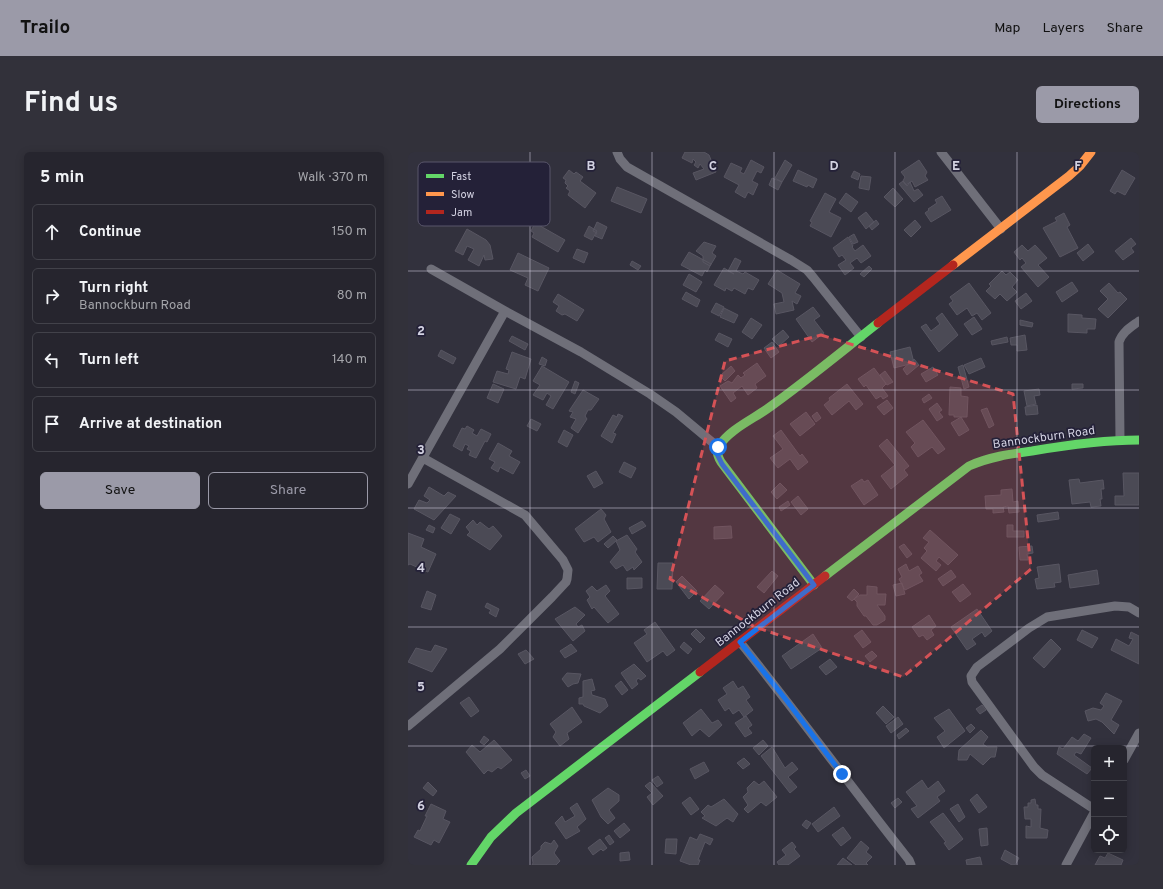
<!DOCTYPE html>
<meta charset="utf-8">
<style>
body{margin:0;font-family:Overpass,sans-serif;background:#32313a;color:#f1f3f6}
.controls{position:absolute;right:12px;bottom:12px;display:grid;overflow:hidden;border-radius:6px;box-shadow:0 2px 10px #0003}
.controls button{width:36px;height:36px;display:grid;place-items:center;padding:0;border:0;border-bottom:1px solid #42424a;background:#26252e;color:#f1f3f6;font:20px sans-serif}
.stop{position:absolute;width:12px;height:12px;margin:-9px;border:3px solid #1a73e8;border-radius:50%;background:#fff}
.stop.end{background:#1a73e8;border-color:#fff;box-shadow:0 1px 4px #0008}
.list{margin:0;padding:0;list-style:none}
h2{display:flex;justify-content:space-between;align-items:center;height:52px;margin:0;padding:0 16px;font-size:17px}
h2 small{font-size:13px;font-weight:400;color:#a4a5aa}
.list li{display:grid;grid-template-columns:26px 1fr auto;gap:12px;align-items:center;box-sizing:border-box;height:56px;margin:0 8px 8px;padding:0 8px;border:1px solid #42424a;border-radius:6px}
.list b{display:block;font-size:15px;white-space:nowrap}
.list p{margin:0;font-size:13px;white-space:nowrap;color:#a4a5aa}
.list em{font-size:13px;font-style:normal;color:#a4a5aa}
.actions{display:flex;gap:8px;padding:12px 16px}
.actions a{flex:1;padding:9px 0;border:1px solid #9b9aa8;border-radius:6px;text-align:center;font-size:14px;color:#9b9aa8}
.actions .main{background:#9b9aa8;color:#111}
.icon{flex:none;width:22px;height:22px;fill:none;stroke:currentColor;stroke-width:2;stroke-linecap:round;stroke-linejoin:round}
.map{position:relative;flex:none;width:731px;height:713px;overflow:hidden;border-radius:6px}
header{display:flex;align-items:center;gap:24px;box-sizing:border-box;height:56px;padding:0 20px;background:#9b9aa8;color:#111}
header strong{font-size:19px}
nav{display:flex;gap:22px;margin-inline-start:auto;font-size:14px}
.intro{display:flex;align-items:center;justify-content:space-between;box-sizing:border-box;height:96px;padding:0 24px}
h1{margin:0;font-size:28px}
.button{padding:10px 18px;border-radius:6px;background:#9b9aa8;color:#111;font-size:14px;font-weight:700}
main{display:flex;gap:24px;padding:0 24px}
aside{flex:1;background:#26252e;border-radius:6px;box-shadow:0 2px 10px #0003}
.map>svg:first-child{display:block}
</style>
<header>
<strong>Trailo</strong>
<nav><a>Map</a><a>Layers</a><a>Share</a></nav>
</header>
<div class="intro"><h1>Find us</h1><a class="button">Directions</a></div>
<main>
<aside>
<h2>5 min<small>Walk · 370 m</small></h2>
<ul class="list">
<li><svg class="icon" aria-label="ahead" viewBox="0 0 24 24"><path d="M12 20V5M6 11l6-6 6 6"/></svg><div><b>Continue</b></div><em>150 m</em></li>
<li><svg class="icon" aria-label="right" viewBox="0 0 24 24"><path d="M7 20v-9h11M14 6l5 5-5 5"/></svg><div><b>Turn right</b><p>Bannockburn Road</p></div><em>80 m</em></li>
<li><svg class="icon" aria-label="left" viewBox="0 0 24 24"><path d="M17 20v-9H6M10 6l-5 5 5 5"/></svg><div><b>Turn left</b></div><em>140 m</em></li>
<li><svg class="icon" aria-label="arrive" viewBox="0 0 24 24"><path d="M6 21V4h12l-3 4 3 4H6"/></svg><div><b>Arrive at destination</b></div></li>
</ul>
<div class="actions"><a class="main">Save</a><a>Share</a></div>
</aside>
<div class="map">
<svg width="731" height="713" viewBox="0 0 731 713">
<rect width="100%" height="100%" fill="#32313d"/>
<path fill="#4b4a55" stroke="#585662" d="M277,0H296L301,3L308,20L288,28L285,21L296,17L292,12L290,16L286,13L288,10L285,7L284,11L274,6Z
M343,8L356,15L353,21L349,19L344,29L350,32L345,43L340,40L337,46L327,40L331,33L316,25L323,11L334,16L332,20L336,22Z
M377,8L384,13L374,30L367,26Z
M511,8L519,20L517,24L520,28L507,35L504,29L498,33L495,29L497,25L493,20Z
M161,18L166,22L168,20L175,25L172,29L188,41L177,56L160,43L162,39L158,36L160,34L157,31L158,28L155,26Z
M390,18L409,27L405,36L400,33L399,35L385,29Z
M714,18L727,26L717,43L709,39L707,42L702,39Z
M446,19L452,22L450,28L443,25Z
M453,24L463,25L461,38L451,36Z
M364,26L374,30L370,38L361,33Z
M495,29L499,34L502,30L506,39L510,37L515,43L506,50L491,32Z
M209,35L239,47L233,61L203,49Z
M485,36L495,47L487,55L476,45Z
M417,41L428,47L421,60L433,66L423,85L402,74L404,70L402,69Z
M438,41L450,50L443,60L431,51Z
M534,44L543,58L523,70L517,61L521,58L520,57L529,51L527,48Z
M458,60L466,70L458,77L450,66Z
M656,61L662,73L659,75L670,96L652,105L635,76L649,69L647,66Z
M468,68L471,72L464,78L461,74Z
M507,68L513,75L503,85L496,78Z
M189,70L199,75L194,87L187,84L189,81L185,79Z
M127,71L157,88L150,100L124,85L126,81L123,79Z
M181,74L189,79L184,88L176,84Z
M59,77L78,88L82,93L85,107L77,108L76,103L71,114L60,108L66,97L59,94L55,103L47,99Z
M446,82L450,90L445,92L441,85Z
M440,85L445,94L444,95L447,99L455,93L463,104L453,111L449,106L442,111L446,116L437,123L430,113L438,108L434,103L431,105L425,96Z
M723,86L728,92L723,96L726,100L715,108L707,99Z
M296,90L308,94L304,101L308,104L302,114L295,110V104L288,99Z
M680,92L686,100L675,109L669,101Z
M614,93L620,99L627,93L639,106L630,113L641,125L630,135L613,115L618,111L614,106L612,108L606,100Z
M169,97L180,101L176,111L165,106Z
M281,100L303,112L299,120L297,118L294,124L273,113Z
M110,101L141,116L130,139L117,133L120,126L102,118Z
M327,106L333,109L328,119L335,122L337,120L351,128L345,138L340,136L337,142L326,136L324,139L318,136L317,139L306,133L316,116L326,122L320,119Z
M224,109L233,114L230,118L222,113Z
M461,114L464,117L456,125L452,122Z
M369,118L392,132L387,141L393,144L389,152L384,149L386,158L368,162L366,152L376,150L374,141L360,132Z
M594,119L598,123L602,120L610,128L604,135L609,140L599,149L592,142L587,147L578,139L583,134L581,132Z
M281,122L294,130L288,140L275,133Z
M664,130L670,139L654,150L648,140Z
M561,131L583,161L574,168L569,161L564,164L559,156L549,163L541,152L545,149L542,145Z
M701,131L710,141L712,140L719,147L700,166L690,157L700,147L692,139Z
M278,140L292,148L289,155L274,147Z
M618,141L624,149L613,157L607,149Z
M150,142L176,158L169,169L157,162L154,163L148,159L151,154L145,150Z
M308,151L316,155L311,164L303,160Z
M405,155L412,164L406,168L416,181L404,190L388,167Z
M316,156L330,163L326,171L312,165Z
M534,161L550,183L531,200L513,175L518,172L523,179L532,172L528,166Z
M660,162L674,163V166L688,167L687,177H679V181L660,180Z
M566,165L574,177L564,183L556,172Z
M343,166L354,173L344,187L334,180Z
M612,168L625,171L624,175L612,173Z
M375,178L381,185L371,194L364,187Z
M311,181L324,187L320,195L307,188Z
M617,183L619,198L609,199V193H603L602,186Z
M104,184L120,192L117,198L101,189Z
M599,185L600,190L584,193L583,189Z
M364,190L371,200L363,206L356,196Z
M502,195L506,211L486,216L482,200Z
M33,198L48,206L45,212L30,204Z
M104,200L123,207L117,227L112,225L108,237L85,230L89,219L100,222L101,218L98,217Z
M134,205L139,208L137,214L131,212Z
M573,206L577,215L561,222L556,213Z
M506,207L511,213L499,223L495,217Z
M349,211L358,224L347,232L349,236L340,243L334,234L325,241L328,246L323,250L312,234L320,229L324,231L330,223L333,226L337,223L335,221Z
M555,213L561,235L556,237L550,215Z
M134,214L161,230L145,257L138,253L143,244L139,241L135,248L125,243L132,233L125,229Z
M323,214L327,219L317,229L312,224Z
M525,215L530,223L518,230L513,222Z
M466,216L478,232L474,236L480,244L475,247L473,244L468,247L458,233L456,235L450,227Z
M477,219L485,230L479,233L472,223Z
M167,229L171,231L167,242L163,240Z
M85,232L96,237L90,251L79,246Z
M439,232L455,252L448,258L441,249L424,263L416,253L422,248L421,246Z
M664,232H675V236L664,237Z
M542,235L553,236V244L560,245L559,265H546V263H541Z
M631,237L632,243L626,244L628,252L619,254L616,239Z
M175,238L191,247L183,258H180L177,264L179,267L170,281L163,276L168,267L162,265L165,260L161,259Z
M521,242L524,246L516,251L514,247Z
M479,248L485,256L476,263L469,255Z
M529,251L534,258L531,260L535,265L529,269L521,257Z
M629,253L630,262L618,263L617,255Z
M579,256L586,273L581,276L573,258Z
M398,260L407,272L392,284L382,272Z
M409,260L413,266L408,270L404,264Z
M210,262L215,264L205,281L208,282L204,291L193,284L205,263L209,265Z
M553,265L561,278L551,284L543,271Z
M123,267L133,272L129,279L119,274Z
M515,268L537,297L530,302L524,295L510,305L503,295L507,291L498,280Z
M59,274L66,278L64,281L69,284L73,277L83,282L79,290L77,289L68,306L61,303L63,299L59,297L61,294L57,292L54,299L45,294L54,276L57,277Z
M156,278L165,283L159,295L150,290Z
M373,278L392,304L394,302L400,310L390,318L382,307L370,316L362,306L375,297L365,284Z
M479,287L501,314L496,318L500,323L483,337L473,324L487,313L471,294Z
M90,291L104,299L101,304L112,310L105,322L92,315L90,320L83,316L87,310L81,307Z
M216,310L228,316L223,326L211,320Z
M188,319L195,331L186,336L179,324Z
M715,321H731V353H707V344H716Z
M454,327L456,330L460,328L470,343L456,353L443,334Z
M671,327L672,331L695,328L696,337H693L694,347H692L693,354L683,355L682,350L664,352L661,328Z
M372,331L379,338L369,347L363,340Z
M21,335L36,344L40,340L48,344L26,368L6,357L11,348L19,351L22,348L16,344Z
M604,337L605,350L610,349L611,360L601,361L600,354L595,355L596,360L585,361V357H578L577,344L593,343V338Z
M390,344L400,357L393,363L383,350Z
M380,349L382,353L373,359L371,355Z
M193,357L198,363L196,367L203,380L190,390L186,385L176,390L167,377Z
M650,360L651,367L630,370L629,363Z
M42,362L52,367L43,382L33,376Z
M65,368L69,373L72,370L81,377L85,374L94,384L82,398L59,383L62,380L58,375Z
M234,369L238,374L224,382L221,376Z
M21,373L27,376L25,381L18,378Z
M599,373H605V379H616V385H599Z
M323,374L324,386L306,387V375Z
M522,378L550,403L540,413L531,405L528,409L533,413L528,419L513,406L519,399L516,396L521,390L515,386Z
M0,381L16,387L13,395L28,402L20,420L2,412L0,413Z
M219,383L229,397L227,400L234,410L226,418L225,415L219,419L215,413L208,417L202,410L212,398L208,389Z
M205,384L209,388L200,396L196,392Z
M496,392L504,402L499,406L491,395Z
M624,394L625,401L619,402L620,408H612L611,395Z
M250,411H265L264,437H249Z
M498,412L501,419L510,414L514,421L511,423L515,429L497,438L491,427L494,425L490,417Z
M651,412L653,430L646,431L647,435L629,437L627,427L631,426L629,415Z
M543,418L548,425L535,434L530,427Z
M689,418L691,432L662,436L660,423Z
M364,419L370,424L356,441L349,435Z
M274,424L289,439L281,447L268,430Z
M219,426H234V436L219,437Z
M494,431L497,442L488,444L485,433Z
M555,432L563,442L552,450L544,440Z
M198,433L202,439L197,444L211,462L200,471L186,455L184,457L179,448L182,445L178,439L184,434L189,439Z
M307,433L316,441L301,457L292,449Z
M459,434L469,435V442H478L477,453H469L477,464V468L469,473H465L458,464H456L449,454V450L446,447L452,443H459Z
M446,437L451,442L444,449L439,445Z
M19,439L28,443L23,458L13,455Z
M79,451L91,457L88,465L81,461L83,458L77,455Z
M167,455L177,463L168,472L170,475L174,473L177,479L165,489L147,467Z
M569,457L584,479L577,485L574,480L564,487L568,492L559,498L543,475Z
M521,463L528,474L523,478L526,483L519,488L515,483L511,485L504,475Z
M247,470L267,498L259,504L255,499L239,510L226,491L239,482L236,478Z
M288,477L297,486L292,491L283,482Z
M454,478L463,490L455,496L446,484Z
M674,478L690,486L684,496L669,488Z
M723,480L731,484V512L703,498L708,487L721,494L725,487L721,486Z
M405,482L414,496L383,517L374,504Z
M643,487L653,497L636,516L625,506Z
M276,490L284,497L280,502L272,495Z
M163,492L169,499L157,506L152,499Z
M27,493L39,497L24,520L0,510L8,496L23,500Z
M118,498L126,507L117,512L110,502Z
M464,499L469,504L462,510L457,504Z
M422,507L429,515L418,523L411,515Z
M226,512L238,524L233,528L230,526L228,529L230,532L224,537L213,521Z
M159,521L173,522L170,531L165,532L160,535L154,527Z
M184,527L187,538L183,539L184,543L197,547L200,554L192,561L176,554L175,552H171V546L175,545V529Z
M213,529L220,538L214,543L207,534Z
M325,529L330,537L335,534L342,545L338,548L345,558L336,565L331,558L325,562L321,556L317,559L310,548L319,542L315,536Z
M698,541L714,549L703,568L711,573L706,582L694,570L688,567L680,569L677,559L685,556L693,558L696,554L692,551Z
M61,545L71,559L63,565L52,551Z
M574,553L578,558L572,562L568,557Z
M475,554L486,565L478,572L468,561Z
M164,555L174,570L159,581L161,587L152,594L145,585L148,580L142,572Z
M293,557L304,571L310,568L314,573L301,585L292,577L284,584L275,571Z
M541,557L557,579L536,596L529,585L537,579L526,566Z
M338,564L344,573L340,576L344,581L337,585L327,571Z
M490,565L495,572L483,581L478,574Z
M563,572L567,576L562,581L558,576Z
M498,576L501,579L491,587L489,583Z
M573,578L580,585L575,592L579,595H589L587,605H583L575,613L562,602L559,608H550L551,598Z
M676,582L683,586L673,602L668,600L666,603L684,616L679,622L649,602L651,595L655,597L664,585L670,589Z
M76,584L81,588L76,593L72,590Z
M86,588L104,608L93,617L90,615L84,620L80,618L76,622L58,600L64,593L72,600Z
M355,588L360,594L351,603L345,596Z
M364,595L377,616L384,610L390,617L380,625L389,635L382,641L353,604Z
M336,606L342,612L335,617L329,611Z
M296,610L301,619L287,627L282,617Z
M118,618L122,624L117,627L113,621Z
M250,624L255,631L249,635L244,628Z
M514,628L520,637L530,629L537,639L529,645L532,649L510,666L503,657L509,654L498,640Z
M346,629L351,633L356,629L369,645L358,654L353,650L340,661L336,657L340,653L335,645L340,640L339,636Z
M20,630L29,639L25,644L15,636Z
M242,630L255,644L245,653L239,645L244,641L237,634Z
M200,636L211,643V649L201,658L207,666L200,672L193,665L184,648Z
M569,642L579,655L571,661L562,648Z
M282,645L291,657L283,663L274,651Z
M490,646L494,650L487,656L483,651Z
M316,647L330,662L325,670L319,666L308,674L294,666L297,664L293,660L300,653L303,655Z
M627,647L628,653H630V657H633L632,676L640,678L639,686H618V674L623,675V667H617L616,655H620V651H623V648Z
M169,651L178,667L169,675L172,679L158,687L147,671L154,664L157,670L167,664L162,656Z
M23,652L38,659L35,667L42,670L31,691L26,688L23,693L6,685L10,678L12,679L19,664H17Z
M550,652L557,665L551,670L542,657Z
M426,655L432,664L410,680L404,672Z
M535,661L555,687L541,698L536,691L538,690L522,670Z
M398,668L403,671L399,677L394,673Z
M216,671L222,678L212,686L206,679Z
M435,675L443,686L433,694L424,683Z
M579,676L580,693L573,694L571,677Z
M292,682L305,687L302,693L297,690L290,708H292L290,713H283L272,709L282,685L289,688Z
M201,683L206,690L202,693L197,686Z
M192,687L199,696L195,699L193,697L185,703L180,696Z
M258,687H269L268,702L257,701Z
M146,688L150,694L146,701L152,709L148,713H124L125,711L124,705L133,697V694L137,690L143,692Z
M453,689L461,696L458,700L464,705L458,711L460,713H448L439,706Z
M384,690L388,695L386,697L392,704L380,713H371L369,710L378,703L374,698Z
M597,698L611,706L607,713H604L593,707Z
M221,700L222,708L212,709V701Z
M700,701L715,708L713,713H687L692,704L697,706Z
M572,705L574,713H559L558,708Z
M435,706L444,713H429Z"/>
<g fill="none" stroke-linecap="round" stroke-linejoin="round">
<path stroke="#6f6f79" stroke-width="9" d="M209,0L212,7L219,15L383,108L399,118L405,125L453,185
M533,0L593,77
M23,117L97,159L173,200L242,242L268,260L310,295
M712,288L711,190C714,180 723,175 731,169
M0,332L97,159
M332,490C390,562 444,636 501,708L503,713
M0,574L92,497L144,445L158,430L159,427L160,418L155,408L117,363L15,306
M716,608L731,581
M686,657L634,623L626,615L564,530L563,524L569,515L621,476L639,465L707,454L721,455L731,461
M658,713L686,661"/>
<path stroke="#63d668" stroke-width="9" d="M417,424L561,314C581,305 602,302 624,299C659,293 695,288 731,288
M406,433L313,310C310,305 307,299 311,294C321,278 345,267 359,257C397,230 433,200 470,171
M63,713L83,685L108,661L292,520"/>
<path stroke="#ff974d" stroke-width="9" d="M545,113L661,24L672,14L683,0"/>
<path stroke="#b3261e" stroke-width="9" d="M470,171L545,113
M292,520L417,424"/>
</g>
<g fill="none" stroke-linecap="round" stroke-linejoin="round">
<path stroke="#1a73e8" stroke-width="5" d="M310,295L309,302L314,312L406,433L332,490L379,549L434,622"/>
</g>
<path fill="#d55256" fill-opacity="0.2" stroke="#d55256" stroke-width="3" stroke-dasharray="8 5" stroke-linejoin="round" d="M413,183L605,242L623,417L495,525L347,475L262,427L317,209Z"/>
<path fill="none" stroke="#d3d2e2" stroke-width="1" stroke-opacity="0.55" d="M122,0V713M244,0V713M366,0V713M487,0V713M609,0V713M0,119H731M0,238H731M0,356H731M0,475H731M0,594H731"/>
<g text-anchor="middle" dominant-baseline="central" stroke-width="3.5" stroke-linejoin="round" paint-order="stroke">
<g font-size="12" fill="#d3d2e2" stroke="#242138">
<text transform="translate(636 286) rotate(-8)">Bannockburn Road</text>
<text transform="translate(350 461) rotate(-38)">Bannockburn Road</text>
</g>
</g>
<rect x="10" y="10" width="132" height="64" rx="6" fill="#242138" stroke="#59566b" stroke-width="1"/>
<rect x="18" y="22" width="18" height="4" fill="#63d668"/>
<rect x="18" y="40" width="18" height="4" fill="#ff974d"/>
<rect x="18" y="58" width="18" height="4" fill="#b3261e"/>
<g font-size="11" fill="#d3d2e2">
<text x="43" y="28">Fast</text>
<text x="43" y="46">Slow</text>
<text x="43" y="64">Jam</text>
</g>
<g font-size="13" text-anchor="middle" font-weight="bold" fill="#d3d2e2" stroke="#242138" stroke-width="3.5" stroke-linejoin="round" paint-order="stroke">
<text x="183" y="18">B</text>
<text x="305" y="18">C</text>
<text x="426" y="18">D</text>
<text x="548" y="18">E</text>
<text x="670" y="18">F</text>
<text x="13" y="183">2</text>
<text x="13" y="302">3</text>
<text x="13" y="420">4</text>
<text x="13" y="539">5</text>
<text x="13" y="658">6</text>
</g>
</svg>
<div class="controls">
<button>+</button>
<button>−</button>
<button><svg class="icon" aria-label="locate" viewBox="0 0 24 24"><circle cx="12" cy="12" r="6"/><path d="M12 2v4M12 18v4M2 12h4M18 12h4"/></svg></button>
</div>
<div class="stop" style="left:310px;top:295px"></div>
<div class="stop end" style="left:434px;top:622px"></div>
</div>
</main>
